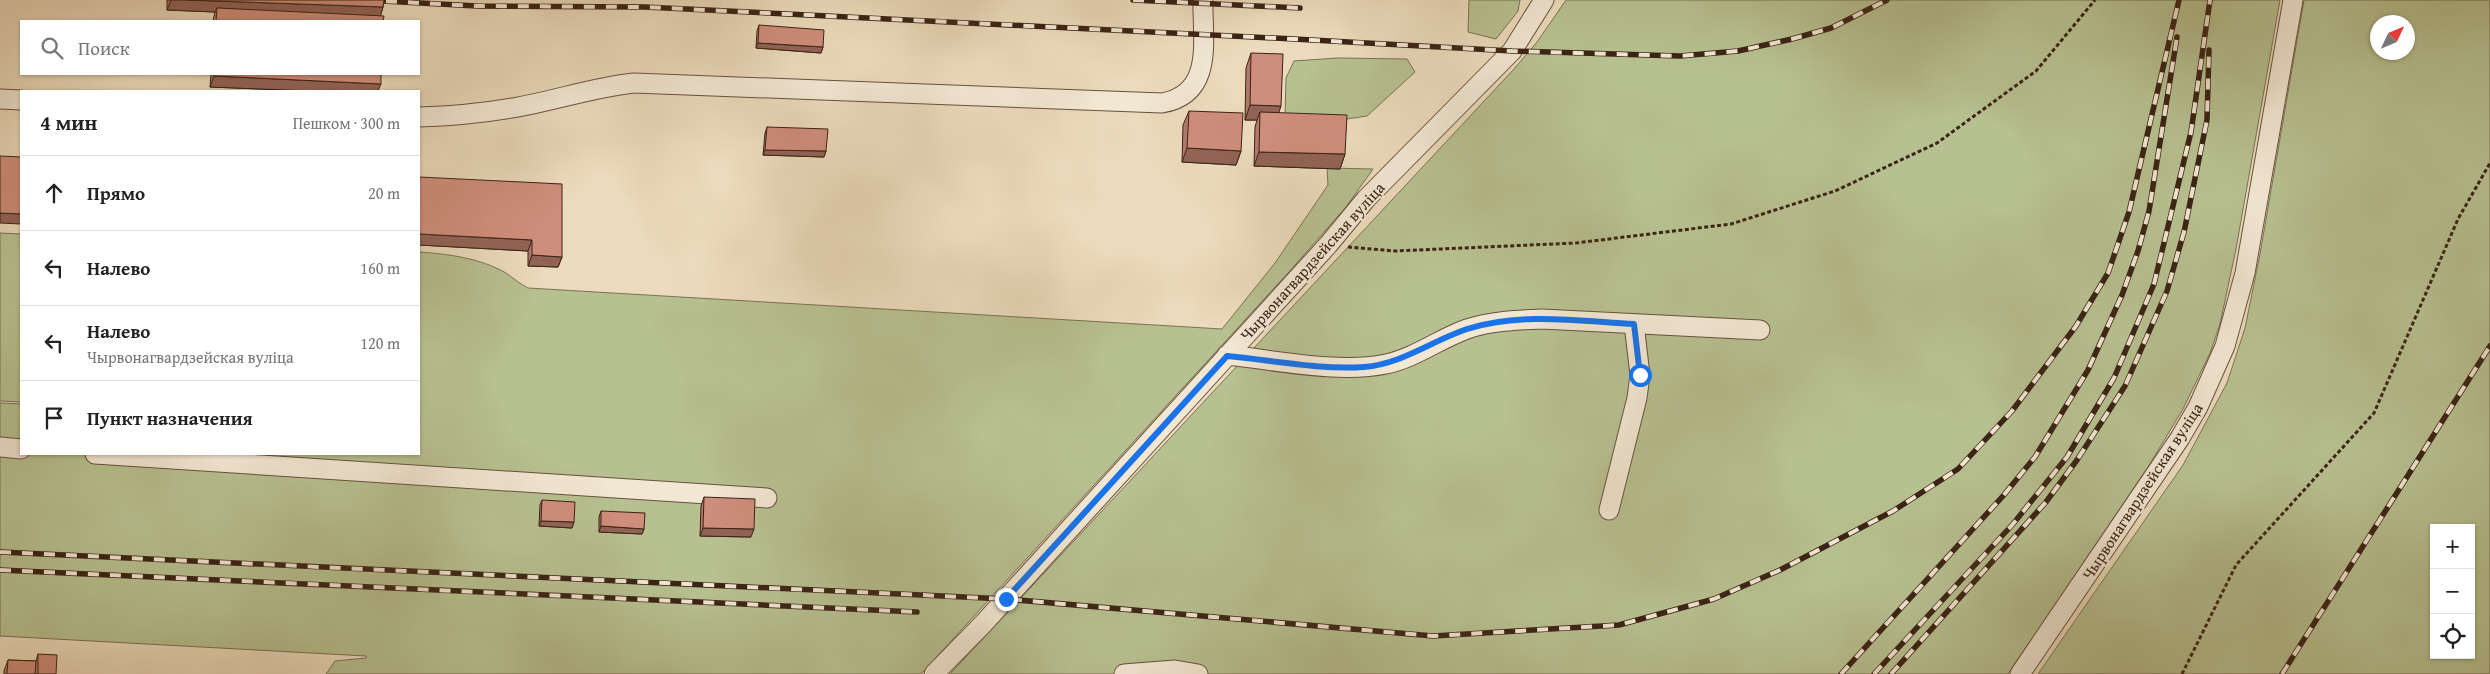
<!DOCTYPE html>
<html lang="ru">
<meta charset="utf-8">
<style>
body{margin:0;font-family:"Gentium Book Plus",serif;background:#f2f2f2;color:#222}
.controls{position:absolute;right:15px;bottom:15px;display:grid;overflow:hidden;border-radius:0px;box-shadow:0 1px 4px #0004}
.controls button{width:45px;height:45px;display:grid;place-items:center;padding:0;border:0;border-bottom:1px solid #e0e0e0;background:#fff;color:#222;font:25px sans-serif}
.compass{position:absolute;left:2370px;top:15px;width:45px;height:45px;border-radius:50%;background:#fff;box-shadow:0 1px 4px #0004;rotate:46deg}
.stop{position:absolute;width:15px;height:15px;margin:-11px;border:4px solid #1a73e8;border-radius:50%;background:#fff}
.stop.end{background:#1a73e8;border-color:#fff;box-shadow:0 1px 5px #0008}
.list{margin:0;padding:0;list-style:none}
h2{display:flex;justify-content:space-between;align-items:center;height:65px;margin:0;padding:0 20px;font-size:21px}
h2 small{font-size:16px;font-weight:400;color:#767676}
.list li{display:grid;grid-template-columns:32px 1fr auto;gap:15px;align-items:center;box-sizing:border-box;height:75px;padding:0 20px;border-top:1px solid #e0e0e0}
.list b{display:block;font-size:19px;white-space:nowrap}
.list p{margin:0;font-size:16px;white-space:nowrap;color:#767676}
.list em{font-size:16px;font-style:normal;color:#767676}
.icon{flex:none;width:28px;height:28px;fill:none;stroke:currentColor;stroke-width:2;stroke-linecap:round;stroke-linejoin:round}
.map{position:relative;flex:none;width:2490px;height:674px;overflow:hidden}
.search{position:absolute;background:#fff;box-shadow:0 1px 4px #0004;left:20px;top:20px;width:400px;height:55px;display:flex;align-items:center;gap:12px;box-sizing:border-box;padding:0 18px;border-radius:0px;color:#767676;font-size:19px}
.panel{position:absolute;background:#fff;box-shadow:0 1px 4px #0004;left:20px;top:90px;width:400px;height:365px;border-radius:0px}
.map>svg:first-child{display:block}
</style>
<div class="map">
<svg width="2490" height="674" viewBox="0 0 2490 674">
<rect width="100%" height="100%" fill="#ebdabb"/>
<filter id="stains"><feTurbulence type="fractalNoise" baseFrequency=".004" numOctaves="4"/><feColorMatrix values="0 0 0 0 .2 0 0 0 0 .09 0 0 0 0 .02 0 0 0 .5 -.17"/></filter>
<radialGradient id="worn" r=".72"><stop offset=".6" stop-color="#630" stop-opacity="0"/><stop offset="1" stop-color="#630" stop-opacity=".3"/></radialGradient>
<path fill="#b7c090" stroke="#797252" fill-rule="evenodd" d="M1469,0H1520L1518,11L1496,39L1468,32Z
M1566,0H2280L2236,249L2220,324L2210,353L2183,409L2148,467L2008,674H950L1514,69L1537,42Z
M2304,0H2490V674H2038L2183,465L2227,383L2245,328L2260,254ZM2378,22H2408V52H2378ZM2434,528H2471V655H2434Z
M1338,58L1407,59L1415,72L1367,116L1333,121L1285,116L1286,78L1294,61Z
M1327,168L1373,169L1346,207L1288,273L921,674H326L335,661L366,658V656L0,636V403L21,404V454H419V252C448,254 480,258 506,273C513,278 520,284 528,288L1222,329L1275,263L1328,185Z
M0,233L21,234V402L0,401Z"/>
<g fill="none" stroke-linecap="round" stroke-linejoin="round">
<g stroke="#67513e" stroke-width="21">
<path id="minor" d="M0,99L21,100
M419,117C452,116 485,113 518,107C557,100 595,87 634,83L1162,103C1215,94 1202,39 1203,0
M1227,355C1275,360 1339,374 1386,364C1415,358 1439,339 1467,329C1491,321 1517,320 1542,319L1760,330
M0,447L21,449
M95,454L767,498
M1609,510L1637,398L1640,375L1634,324
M934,674L983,624L1328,245L1366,199L1512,51L1544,0
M1124,674L1175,670L1198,674
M2020,674L2180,438L2198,407L2225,346L2245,273L2293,0"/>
</g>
<path stroke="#3b2315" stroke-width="3" stroke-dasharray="4 2.5" stroke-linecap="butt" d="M1348,247L1395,251L1576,243L1731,224L1835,191L1937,143L2036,71L2095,0
M2182,674L2236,565L2374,413L2458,219L2490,163"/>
<use href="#minor" stroke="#f2e7d3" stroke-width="19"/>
<g stroke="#3b2315" stroke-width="5.5">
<path id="rail" d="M364,0L477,6L645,7L1294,39L1512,51L1680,56L1738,51L1792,39L1831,28L1887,0
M1133,0L1300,8
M0,552L1006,599L1433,636L1619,625L1714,599L1780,570L1893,511L1958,469L2012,411L2076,326L2108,273L2129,212L2179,0
M0,570L917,612
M1841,674L2003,496L2035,457L2088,370L2122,295L2138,251L2149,211L2177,37
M1874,674L2013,524L2067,457L2114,378L2154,284L2191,132L2210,0
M1891,674L2046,502L2077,460L2125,386L2167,291L2184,232L2207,120L2209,50
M2282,674L2490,346"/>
</g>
<use href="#rail" stroke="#f2e7d3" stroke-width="4" stroke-dasharray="11" stroke-linecap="butt"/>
</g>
<path fill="#b2796a" stroke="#3b2315" d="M167,0H384L383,7L380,15L383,21H213L215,12L167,10Z
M759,25L823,47L821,53L756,48L757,31Z
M1251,53L1279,113L1345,154L1340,169L1254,166L1255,127L1257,120H1245L1246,68Z
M211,74H381L378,91H309L210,87Z
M1189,111L1241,151L1236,165L1182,162L1183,125Z
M767,127L826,151L824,157L763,155L765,133Z
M419,177L562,257L558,267L528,266V251L419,245Z
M704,497L751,537L700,536L701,506Z
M542,500L574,522L572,528L539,526L540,505Z
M601,511L644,529L642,534L599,532V517Z
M38,654L56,674H4V671L8,660L36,661Z"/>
<path fill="#916356" stroke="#3b2315" d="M171,0H187L383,7L380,18L217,8L215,12L167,10Z
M758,43L823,47L821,53L756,48Z
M214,76L381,84L378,91H309L210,87Z
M1250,105L1281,106L1276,121L1260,112L1257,120H1245Z
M1187,148L1241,151L1236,165L1182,162Z
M765,150L826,151L824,157L763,155Z
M1259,152L1345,154L1340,169L1254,166Z
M0,213L21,214V224L0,223Z
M419,234L532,240L528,251L419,245Z
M532,255L562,257L558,267L528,266Z
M541,521L574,522L572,528L539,526Z
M601,526L644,529L642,534L599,532Z
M703,528L754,529L751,537L700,536Z"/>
<path fill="#cf8d7b" stroke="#3b2315" d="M187,0H384L383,7Z
M217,8L384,16L383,21H216Z
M759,25L824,30L823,47L758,43Z
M1251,53L1283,54L1281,106L1250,105Z
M214,74H381V84L214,76Z
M1189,111L1243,113L1241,151L1187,148Z
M1260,112L1347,115L1345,154L1259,152Z
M767,127L828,129L826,151L765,150Z
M0,156L21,157V214L0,213Z
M419,177L562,184V257L532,255V240L419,234Z
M704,497L755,499L754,529L703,528Z
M542,500L575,502L574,522L541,521Z
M601,511L645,513L644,529L601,526Z
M38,654L57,655L56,674H38Z
M8,660L36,661L35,674H7Z"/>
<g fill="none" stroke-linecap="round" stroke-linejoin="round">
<path stroke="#1a73e8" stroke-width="6" d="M1006,599L1227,356C1271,360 1319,370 1364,367C1402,364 1431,341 1467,329C1520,312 1579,321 1634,324L1640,375"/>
</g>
<g text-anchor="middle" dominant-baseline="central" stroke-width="4" stroke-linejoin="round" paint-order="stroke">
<g font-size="16" fill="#3b2315" stroke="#f2e7d3">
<text transform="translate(1312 261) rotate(-48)">Чырвонагвардзейская вуліца</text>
<text transform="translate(2142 491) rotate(-57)">Чырвонагвардзейская вуліца</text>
</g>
</g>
<rect width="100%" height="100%" filter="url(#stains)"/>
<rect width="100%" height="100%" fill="url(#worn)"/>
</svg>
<div class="controls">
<button>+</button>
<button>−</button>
<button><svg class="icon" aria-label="locate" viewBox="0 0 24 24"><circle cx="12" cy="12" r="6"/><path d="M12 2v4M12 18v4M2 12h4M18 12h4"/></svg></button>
</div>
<svg class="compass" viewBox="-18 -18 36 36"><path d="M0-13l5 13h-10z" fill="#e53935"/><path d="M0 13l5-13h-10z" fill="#767676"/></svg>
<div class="stop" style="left:1640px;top:375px"></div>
<div class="stop end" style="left:1006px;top:599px"></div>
<div class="search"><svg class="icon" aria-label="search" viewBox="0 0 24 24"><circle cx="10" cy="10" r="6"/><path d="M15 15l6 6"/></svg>Поиск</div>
<section class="panel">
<h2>4 мин<small>Пешком · 300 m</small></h2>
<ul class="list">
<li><svg class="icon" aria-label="ahead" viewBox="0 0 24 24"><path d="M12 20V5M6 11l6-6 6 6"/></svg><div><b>Прямо</b></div><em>20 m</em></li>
<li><svg class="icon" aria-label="left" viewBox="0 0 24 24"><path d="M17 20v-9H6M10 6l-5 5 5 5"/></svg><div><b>Налево</b></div><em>160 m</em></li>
<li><svg class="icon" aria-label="left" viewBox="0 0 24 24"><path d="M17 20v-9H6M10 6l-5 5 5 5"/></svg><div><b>Налево</b><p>Чырвонагвардзейская вуліца</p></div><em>120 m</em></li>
<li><svg class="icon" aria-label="arrive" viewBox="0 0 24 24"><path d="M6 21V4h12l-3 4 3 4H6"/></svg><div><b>Пункт назначения</b></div></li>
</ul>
</section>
</div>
